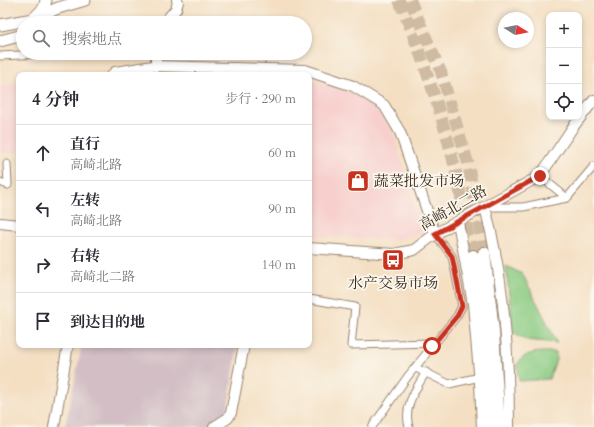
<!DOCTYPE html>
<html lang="zh">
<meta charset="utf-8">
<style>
body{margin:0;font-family:Cardo,"Noto Serif SC",serif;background:#f7f7f7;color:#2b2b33}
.controls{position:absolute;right:12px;top:12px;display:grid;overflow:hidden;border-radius:8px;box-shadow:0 2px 6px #0003}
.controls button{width:36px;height:36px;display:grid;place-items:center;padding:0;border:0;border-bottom:1px solid #e1e1e2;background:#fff;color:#2b2b33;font:20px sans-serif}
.compass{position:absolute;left:498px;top:12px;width:36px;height:36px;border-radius:50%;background:#fff;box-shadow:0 2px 6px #0003;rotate:100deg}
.stop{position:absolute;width:12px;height:12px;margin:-9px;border:3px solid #c8321e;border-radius:50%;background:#fff}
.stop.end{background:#c8321e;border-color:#fff;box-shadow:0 1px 4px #0008}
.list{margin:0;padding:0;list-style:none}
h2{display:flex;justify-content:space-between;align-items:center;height:52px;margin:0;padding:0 16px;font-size:17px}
h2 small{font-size:13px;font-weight:400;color:#7c7c81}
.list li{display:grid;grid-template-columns:26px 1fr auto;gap:12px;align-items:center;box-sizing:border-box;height:56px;padding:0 16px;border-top:1px solid #e1e1e2}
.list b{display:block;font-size:15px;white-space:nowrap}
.list p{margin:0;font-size:13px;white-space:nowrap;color:#7c7c81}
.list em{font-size:13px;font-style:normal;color:#7c7c81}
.icon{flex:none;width:22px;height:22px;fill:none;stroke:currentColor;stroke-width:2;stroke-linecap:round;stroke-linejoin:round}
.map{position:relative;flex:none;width:594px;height:427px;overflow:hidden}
.search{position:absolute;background:#fff;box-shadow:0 2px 6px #0003;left:16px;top:16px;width:296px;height:44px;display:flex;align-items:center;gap:10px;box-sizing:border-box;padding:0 14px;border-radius:22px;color:#7c7c81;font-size:15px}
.panel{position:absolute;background:#fff;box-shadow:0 2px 6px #0003;left:16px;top:72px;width:296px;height:276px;border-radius:8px}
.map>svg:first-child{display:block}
</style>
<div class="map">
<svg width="594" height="427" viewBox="0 0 594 427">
<rect width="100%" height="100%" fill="#fbf7ec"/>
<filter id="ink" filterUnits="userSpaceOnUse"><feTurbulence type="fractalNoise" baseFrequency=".025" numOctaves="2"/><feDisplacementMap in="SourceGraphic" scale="8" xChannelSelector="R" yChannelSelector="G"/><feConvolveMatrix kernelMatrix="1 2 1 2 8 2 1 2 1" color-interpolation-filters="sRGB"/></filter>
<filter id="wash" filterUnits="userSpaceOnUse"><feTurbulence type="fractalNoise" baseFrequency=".012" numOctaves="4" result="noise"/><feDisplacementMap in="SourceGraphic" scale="16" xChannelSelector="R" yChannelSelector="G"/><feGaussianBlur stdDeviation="0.9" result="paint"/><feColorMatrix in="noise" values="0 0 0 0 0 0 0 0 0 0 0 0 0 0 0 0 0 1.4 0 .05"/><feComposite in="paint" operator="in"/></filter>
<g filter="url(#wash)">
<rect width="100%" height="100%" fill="#f4dfc3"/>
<path fill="#f7d0ce" d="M172,72L255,75H129L142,73Z
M309,79L334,86L369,100L393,131L422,231L397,240L309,236Z
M19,84V170L18,153H0V86Z"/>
<path fill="#d2bec4" d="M82,345H238L225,424L221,427H65Z"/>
<path fill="#8aca81" stroke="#627a50" d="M506,266L522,274L525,279L557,343L527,340L513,332Z
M556,352V360L549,379L519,381L517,365C525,350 541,352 556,352Z"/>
</g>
<g filter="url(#ink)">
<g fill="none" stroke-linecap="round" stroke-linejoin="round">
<path stroke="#cfbba2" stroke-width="12" stroke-dasharray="12 6" stroke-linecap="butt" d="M399,0C421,53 440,108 454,164C461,194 466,226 473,256
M410,0L441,72L468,163L484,253"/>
<g stroke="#988470" stroke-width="9">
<path id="street" d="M155,23L165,20
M0,56L61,53
M540,176L567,198L594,166
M0,182L8,185L7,164
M486,207H523L567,198
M309,299L355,307L351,345L434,343
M416,368L449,384L480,377
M372,427L408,376L457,316L462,306L452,256L435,234
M409,427C403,406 416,389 426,372"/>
</g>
<g stroke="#988470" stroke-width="12">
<path id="secondary" d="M164,23L176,9L178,2L177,0
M156,67V53
M112,75L115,72L153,66L305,70L353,86L384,105L400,132L435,234
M485,207C504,279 509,352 509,427
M458,222L473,304L480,383L482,427
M0,223L19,225
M309,248L394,254L414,250L435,234L540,176L573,127L594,100
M54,427L68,345
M214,427L228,418L231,413L244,345"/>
</g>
<g stroke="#988470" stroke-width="13">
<path id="primary" d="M35,17L44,8L46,0
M0,25L33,19L58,8L85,0
M0,41L23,35"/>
</g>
<g stroke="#988470" stroke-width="14">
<path id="highway" d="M484,253L493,331L499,427
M473,256C485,313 486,370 489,427"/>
</g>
<use href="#street" stroke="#fff" stroke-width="7"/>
<use href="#secondary" stroke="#fff" stroke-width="10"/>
<use href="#primary" stroke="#fff" stroke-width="11"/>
<use href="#highway" stroke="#fff" stroke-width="12"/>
</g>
</g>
<g fill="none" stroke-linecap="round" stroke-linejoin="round" filter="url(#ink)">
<path stroke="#c8321e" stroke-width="5" d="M432,346L457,316L462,306L452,256L435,234L540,176"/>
</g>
<defs>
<g id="shop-square" transform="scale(1.15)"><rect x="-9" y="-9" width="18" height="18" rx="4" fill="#c8321e" stroke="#fbf7ec"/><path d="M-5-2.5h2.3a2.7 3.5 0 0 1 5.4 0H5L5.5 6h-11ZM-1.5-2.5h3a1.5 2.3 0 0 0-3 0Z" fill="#fff"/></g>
<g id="bus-square" transform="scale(1.15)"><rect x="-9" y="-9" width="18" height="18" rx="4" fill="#c8321e" stroke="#fbf7ec"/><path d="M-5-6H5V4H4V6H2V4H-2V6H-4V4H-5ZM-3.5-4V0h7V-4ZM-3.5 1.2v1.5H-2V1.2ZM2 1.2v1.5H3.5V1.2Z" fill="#fff"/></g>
</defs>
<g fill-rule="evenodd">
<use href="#shop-square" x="358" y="181"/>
<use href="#bus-square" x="393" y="260"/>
</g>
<g text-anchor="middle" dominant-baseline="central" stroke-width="3.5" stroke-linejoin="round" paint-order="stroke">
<g font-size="15" fill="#3b2a1e" stroke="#fbf7ec" text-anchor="start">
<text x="374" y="181">蔬菜批发市场</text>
<text x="393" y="283" text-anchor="middle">水产交易市场</text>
</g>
<g font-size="15" fill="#3b2a1e" stroke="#fbf7ec">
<text transform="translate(453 208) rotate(-30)">高崎北二路</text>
</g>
</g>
</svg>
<div class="controls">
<button>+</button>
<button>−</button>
<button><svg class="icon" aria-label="locate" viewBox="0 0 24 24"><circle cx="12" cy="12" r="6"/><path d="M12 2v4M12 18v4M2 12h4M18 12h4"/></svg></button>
</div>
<svg class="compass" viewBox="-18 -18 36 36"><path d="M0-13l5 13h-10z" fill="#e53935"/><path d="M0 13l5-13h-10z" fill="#7c7c81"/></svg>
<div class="stop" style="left:432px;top:346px"></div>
<div class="stop end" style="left:540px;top:176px"></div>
<div class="search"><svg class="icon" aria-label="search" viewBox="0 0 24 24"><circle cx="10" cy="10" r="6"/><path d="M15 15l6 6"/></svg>搜索地点</div>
<section class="panel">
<h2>4 分钟<small>步行 · 290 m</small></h2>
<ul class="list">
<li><svg class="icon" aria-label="ahead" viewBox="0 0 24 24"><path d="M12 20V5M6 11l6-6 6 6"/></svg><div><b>直行</b><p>高崎北路</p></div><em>60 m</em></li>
<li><svg class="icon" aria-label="left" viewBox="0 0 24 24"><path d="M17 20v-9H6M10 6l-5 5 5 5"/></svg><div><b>左转</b><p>高崎北路</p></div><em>90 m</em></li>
<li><svg class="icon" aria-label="right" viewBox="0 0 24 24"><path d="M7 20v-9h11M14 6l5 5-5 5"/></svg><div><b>右转</b><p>高崎北二路</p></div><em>140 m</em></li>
<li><svg class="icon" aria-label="arrive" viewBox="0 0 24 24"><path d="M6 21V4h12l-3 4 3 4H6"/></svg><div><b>到达目的地</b></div></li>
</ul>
</section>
</div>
